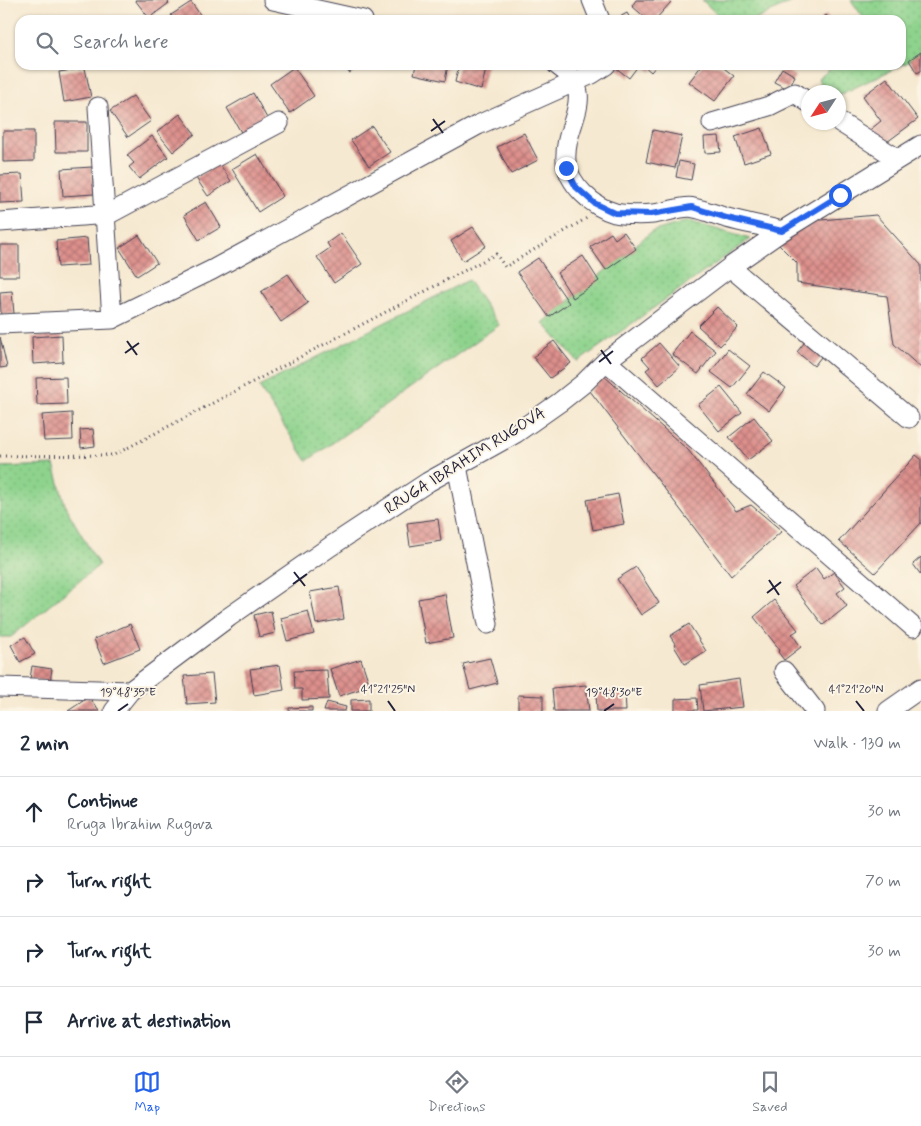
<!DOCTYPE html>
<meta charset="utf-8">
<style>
body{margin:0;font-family:Mynerve,sans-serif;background:#f6f6f7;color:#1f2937}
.compass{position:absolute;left:801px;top:85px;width:45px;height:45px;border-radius:50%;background:#fff;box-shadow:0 1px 4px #0004;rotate:234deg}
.stop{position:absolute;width:15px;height:15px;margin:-11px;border:4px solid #2563eb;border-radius:50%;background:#fff}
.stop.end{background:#2563eb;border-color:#fff;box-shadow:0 1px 5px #0008}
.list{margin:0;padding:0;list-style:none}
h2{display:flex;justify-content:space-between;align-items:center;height:65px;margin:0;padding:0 20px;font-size:21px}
h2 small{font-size:16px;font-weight:400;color:#747a83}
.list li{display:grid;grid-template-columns:32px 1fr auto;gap:15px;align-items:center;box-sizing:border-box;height:70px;padding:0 20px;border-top:1px solid #e0e1e3}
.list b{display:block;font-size:19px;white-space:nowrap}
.list p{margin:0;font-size:16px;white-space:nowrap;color:#747a83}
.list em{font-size:16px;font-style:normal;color:#747a83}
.icon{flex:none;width:28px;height:28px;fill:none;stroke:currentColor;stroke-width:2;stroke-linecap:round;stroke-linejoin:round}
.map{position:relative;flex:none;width:921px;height:711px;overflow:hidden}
.search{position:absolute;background:#fff;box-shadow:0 1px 4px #0004;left:15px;right:15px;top:15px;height:55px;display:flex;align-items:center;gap:12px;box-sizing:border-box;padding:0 18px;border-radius:15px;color:#747a83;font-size:19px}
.sheet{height:345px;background:#fff}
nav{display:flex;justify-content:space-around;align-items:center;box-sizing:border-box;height:70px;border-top:1px solid #e0e1e3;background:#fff;font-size:14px;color:#747a83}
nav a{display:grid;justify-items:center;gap:2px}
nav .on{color:#2563eb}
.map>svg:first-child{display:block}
</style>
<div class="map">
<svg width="921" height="711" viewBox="0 0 921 711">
<defs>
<pattern id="grass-dots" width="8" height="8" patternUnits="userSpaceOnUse" patternTransform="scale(1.25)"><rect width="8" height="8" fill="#8ed38d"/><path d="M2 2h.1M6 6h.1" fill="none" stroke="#7ab57b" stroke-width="1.8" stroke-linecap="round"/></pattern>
<pattern id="building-cross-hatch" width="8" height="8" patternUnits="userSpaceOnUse" patternTransform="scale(1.25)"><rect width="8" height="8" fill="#dd908c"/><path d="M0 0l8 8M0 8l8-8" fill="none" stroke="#b37574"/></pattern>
</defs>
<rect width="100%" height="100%" fill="#fcf5e5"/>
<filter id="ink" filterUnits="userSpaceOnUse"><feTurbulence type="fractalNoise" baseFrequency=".02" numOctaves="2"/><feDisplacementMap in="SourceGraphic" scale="10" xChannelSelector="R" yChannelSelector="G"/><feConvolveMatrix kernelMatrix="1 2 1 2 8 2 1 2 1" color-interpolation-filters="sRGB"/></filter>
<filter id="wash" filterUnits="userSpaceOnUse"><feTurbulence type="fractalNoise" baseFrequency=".0096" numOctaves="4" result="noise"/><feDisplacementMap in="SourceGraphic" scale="20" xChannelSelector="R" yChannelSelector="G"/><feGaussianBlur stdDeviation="1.12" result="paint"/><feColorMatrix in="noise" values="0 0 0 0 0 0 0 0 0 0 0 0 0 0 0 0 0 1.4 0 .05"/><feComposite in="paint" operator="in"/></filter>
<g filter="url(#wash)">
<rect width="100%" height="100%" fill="#f6e9d1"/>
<path fill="url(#grass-dots)" stroke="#587a64" d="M702,0H795L755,20H723Z
M851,0H921V56L839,95L838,92H825L818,79L835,65H901V20H865Z
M688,221L750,239L578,362L543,323L651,232Z
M468,280L499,325L307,461L259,387Z
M54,465L66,508L99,565L11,637H0V467Z"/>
<g id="blocks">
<path fill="url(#building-cross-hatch)" d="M135,0H166L169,3L149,18Z
M636,0H669L671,2L655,20H648L632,6Z
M191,2L204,20H174L171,15Z
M627,13L631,20H614Z
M308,15L311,20H297Z
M826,15L831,20H820Z
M921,52V71L917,73L909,60Z
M344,65H363L349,73Z
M416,65H448L445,81L414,74Z
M459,65H487L481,90L455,82Z
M619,65H637L638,66L629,78L616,68Z
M643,65H657L651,72Z
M702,65H720L734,76L715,101L689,82Z
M294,67L314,96L290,113L270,84Z
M85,68L91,97L64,102L59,72Z
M782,68L795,76L788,89L774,82Z
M887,78L918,119L883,145L871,129L881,121L863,96Z
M253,93L268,120L242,134L227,108Z
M133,96L151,121L128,137L110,111Z
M180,114L195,134L173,152L157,132Z
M55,122H87V152H56Z
M372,126L390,152L369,166L351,140Z
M762,128L771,154L744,163L735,137Z
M653,130L682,136L675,168L646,162Z
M3,131H34V161L3,162Z
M524,133L538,160L511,174L497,147Z
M152,136L168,157L139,179L129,167L134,163L127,155Z
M719,136L721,152L705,153L704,137Z
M257,154L283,196L258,212L232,169Z
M679,161L694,164L691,180L676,177Z
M219,163L231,181L208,196L196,178Z
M92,167L94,194L63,196L61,169Z
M22,174L24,202L0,203V175Z
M206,202L221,227L199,240L184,215Z
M876,215L921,265V368L894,344L887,296L797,283V263L776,242L810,221Z
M473,227L486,246L463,261L451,241Z
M624,232L636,249L606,270L590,247L611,233L615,239Z
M341,233L362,264L334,283L317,257L330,248L327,243Z
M139,235L157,263L137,276L119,248Z
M87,238L89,265L58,267L56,241Z
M0,245H19V276H0Z
M583,256L599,281L573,298L557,273Z
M538,258L569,303L549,317L517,272Z
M288,274L308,303L281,322L261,292Z
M12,291L14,314L1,315L0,292Z
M717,307L738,327L720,346L698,326Z
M690,331L716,351L698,374L672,354Z
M62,335L63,362L33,364L32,337Z
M0,337L7,367L0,368Z
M808,338L825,352L814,366L797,352Z
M554,341L571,363L550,378L533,357Z
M659,343L680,367L659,385L646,370L650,367L642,358Z
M728,349L750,366L732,388L711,372Z
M764,372L786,388L769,411L747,394Z
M604,376L688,450L736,511L751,505L782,531L731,576L590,391Z
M66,377L67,404L37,405L36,378Z
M721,387L742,413L719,431L698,405Z
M72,413L73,440L44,441L42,415Z
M754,417L773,441L748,460L729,437Z
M93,429L95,446L81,448L80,430Z
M916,455L921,459V523L875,573L839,541Z
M618,494L624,524L593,530L587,500Z
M438,519L441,541L410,546L407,523Z
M921,557V575L913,564Z
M636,567L659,603L641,615L617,579Z
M816,568L824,579L834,572L845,587L837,593L847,606L823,625L793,586Z
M339,587L344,619L316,624L310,592Z
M445,594L453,638L426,643L418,599Z
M774,600L798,630L792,634L801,647L784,660L778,652L780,650L754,617Z
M271,611L275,633L259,637L254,615Z
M308,611L314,634L287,641L281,618Z
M130,624L140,649L104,663L94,639Z
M689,624L706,651L685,664L674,646L676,645L670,636Z
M25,637L35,654L20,662L11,645Z
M490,658L497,683L470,690L463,664Z
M361,659L370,686L339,696L330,669Z
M280,665L284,690L254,695L250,669Z
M32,666L52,669L50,682L30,679Z
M327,670L329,699L302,700V689H295L294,671Z
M212,674L215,702L187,704L184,676Z
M739,679L743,707L703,711L700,685Z
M586,685L589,711H554L552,688Z
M625,691L626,711H597L596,692Z
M518,695L543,696V711H518Z
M89,697L99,711H68Z
M697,698L698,710L675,711V699Z
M369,699V711H351V700Z
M327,702L346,707L345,711H324Z
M312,707V711H289V708Z"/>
</g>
</g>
<g filter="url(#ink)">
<use href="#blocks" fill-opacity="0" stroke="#424052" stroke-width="1"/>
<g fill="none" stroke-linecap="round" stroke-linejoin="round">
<g stroke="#424052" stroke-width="21">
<path id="minor" d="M273,0L363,20
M592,0L600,20
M557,65C601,95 563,122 566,161C568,184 593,207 615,213C624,215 644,215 653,214C665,213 684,205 694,208C705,210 716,215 727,218C745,223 764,226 782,231
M98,107L112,319
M838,121L898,159
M712,123L769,106L795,93L808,102
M0,222L109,214L279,123
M730,267L909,418
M0,324L112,319L212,270L478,125L592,74L606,65
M606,361L913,627
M457,466L488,624
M784,671L815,711
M0,687L130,691
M114,711L130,691L229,617L331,546L428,482L516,433L560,402L584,383L606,361L730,267L782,231L921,145
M888,711L921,688"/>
</g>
<path stroke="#424052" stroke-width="3" stroke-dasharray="1 4" stroke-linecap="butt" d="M0,456L114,455L496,254L505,267L587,218"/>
<use href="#minor" stroke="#fff" stroke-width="19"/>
</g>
</g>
<g fill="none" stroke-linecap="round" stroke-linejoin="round" filter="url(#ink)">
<path stroke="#2563eb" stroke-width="6" d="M566,168L576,187L594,203L615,213L651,214L692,207L727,218L782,231L840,195"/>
</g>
<path fill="none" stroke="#22223b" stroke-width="2" d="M433,119L443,133M431,131L445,121M127,341L137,355M601,350L611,364M125,353L139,343M599,362L613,351M294,572L305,586M769,580L779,595M293,584L307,574M767,593L781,582M388,701L395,711M856,701L864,711M118,711L128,704M604,711L614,704"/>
<g text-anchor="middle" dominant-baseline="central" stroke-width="4" stroke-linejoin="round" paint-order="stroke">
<g font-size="16" fill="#22223b" stroke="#fcf5e5">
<text transform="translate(465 461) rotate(-32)">RRUGA IBRAHIM RUGOVA</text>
</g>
</g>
<g font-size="12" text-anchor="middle" fill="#22223b" stroke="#fcf5e5" stroke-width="4" stroke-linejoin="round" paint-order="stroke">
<text x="388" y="693">41°21'25"N</text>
<text x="856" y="693">41°21'20"N</text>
<text x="128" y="696">19°48'35"E</text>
<text x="614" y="696">19°48'30"E</text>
</g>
</svg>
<svg class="compass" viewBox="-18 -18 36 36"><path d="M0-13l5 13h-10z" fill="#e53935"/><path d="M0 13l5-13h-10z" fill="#747a83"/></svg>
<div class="stop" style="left:840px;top:195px"></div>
<div class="stop end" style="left:566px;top:168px"></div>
<div class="search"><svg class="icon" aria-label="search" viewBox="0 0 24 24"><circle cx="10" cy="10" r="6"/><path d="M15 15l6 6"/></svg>Search here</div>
</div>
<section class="sheet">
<h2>2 min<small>Walk · 130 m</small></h2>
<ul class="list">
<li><svg class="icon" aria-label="ahead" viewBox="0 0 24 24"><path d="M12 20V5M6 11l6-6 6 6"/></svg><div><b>Continue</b><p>Rruga Ibrahim Rugova</p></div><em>30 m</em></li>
<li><svg class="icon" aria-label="right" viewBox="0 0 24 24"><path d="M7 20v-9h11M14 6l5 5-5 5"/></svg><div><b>Turn right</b></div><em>70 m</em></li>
<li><svg class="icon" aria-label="right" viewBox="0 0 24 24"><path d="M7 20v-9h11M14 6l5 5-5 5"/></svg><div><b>Turn right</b></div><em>30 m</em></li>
<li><svg class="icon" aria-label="arrive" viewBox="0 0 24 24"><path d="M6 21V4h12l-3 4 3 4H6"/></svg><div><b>Arrive at destination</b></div></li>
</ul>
</section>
<nav>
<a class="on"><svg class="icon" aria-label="map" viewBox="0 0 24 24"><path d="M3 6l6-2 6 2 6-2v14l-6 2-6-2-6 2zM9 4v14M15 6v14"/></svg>Map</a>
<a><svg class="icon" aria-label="directions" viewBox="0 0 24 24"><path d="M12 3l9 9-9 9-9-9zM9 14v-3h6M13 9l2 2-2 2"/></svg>Directions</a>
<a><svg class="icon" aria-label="saved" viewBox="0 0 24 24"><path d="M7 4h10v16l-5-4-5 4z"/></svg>Saved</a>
</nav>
